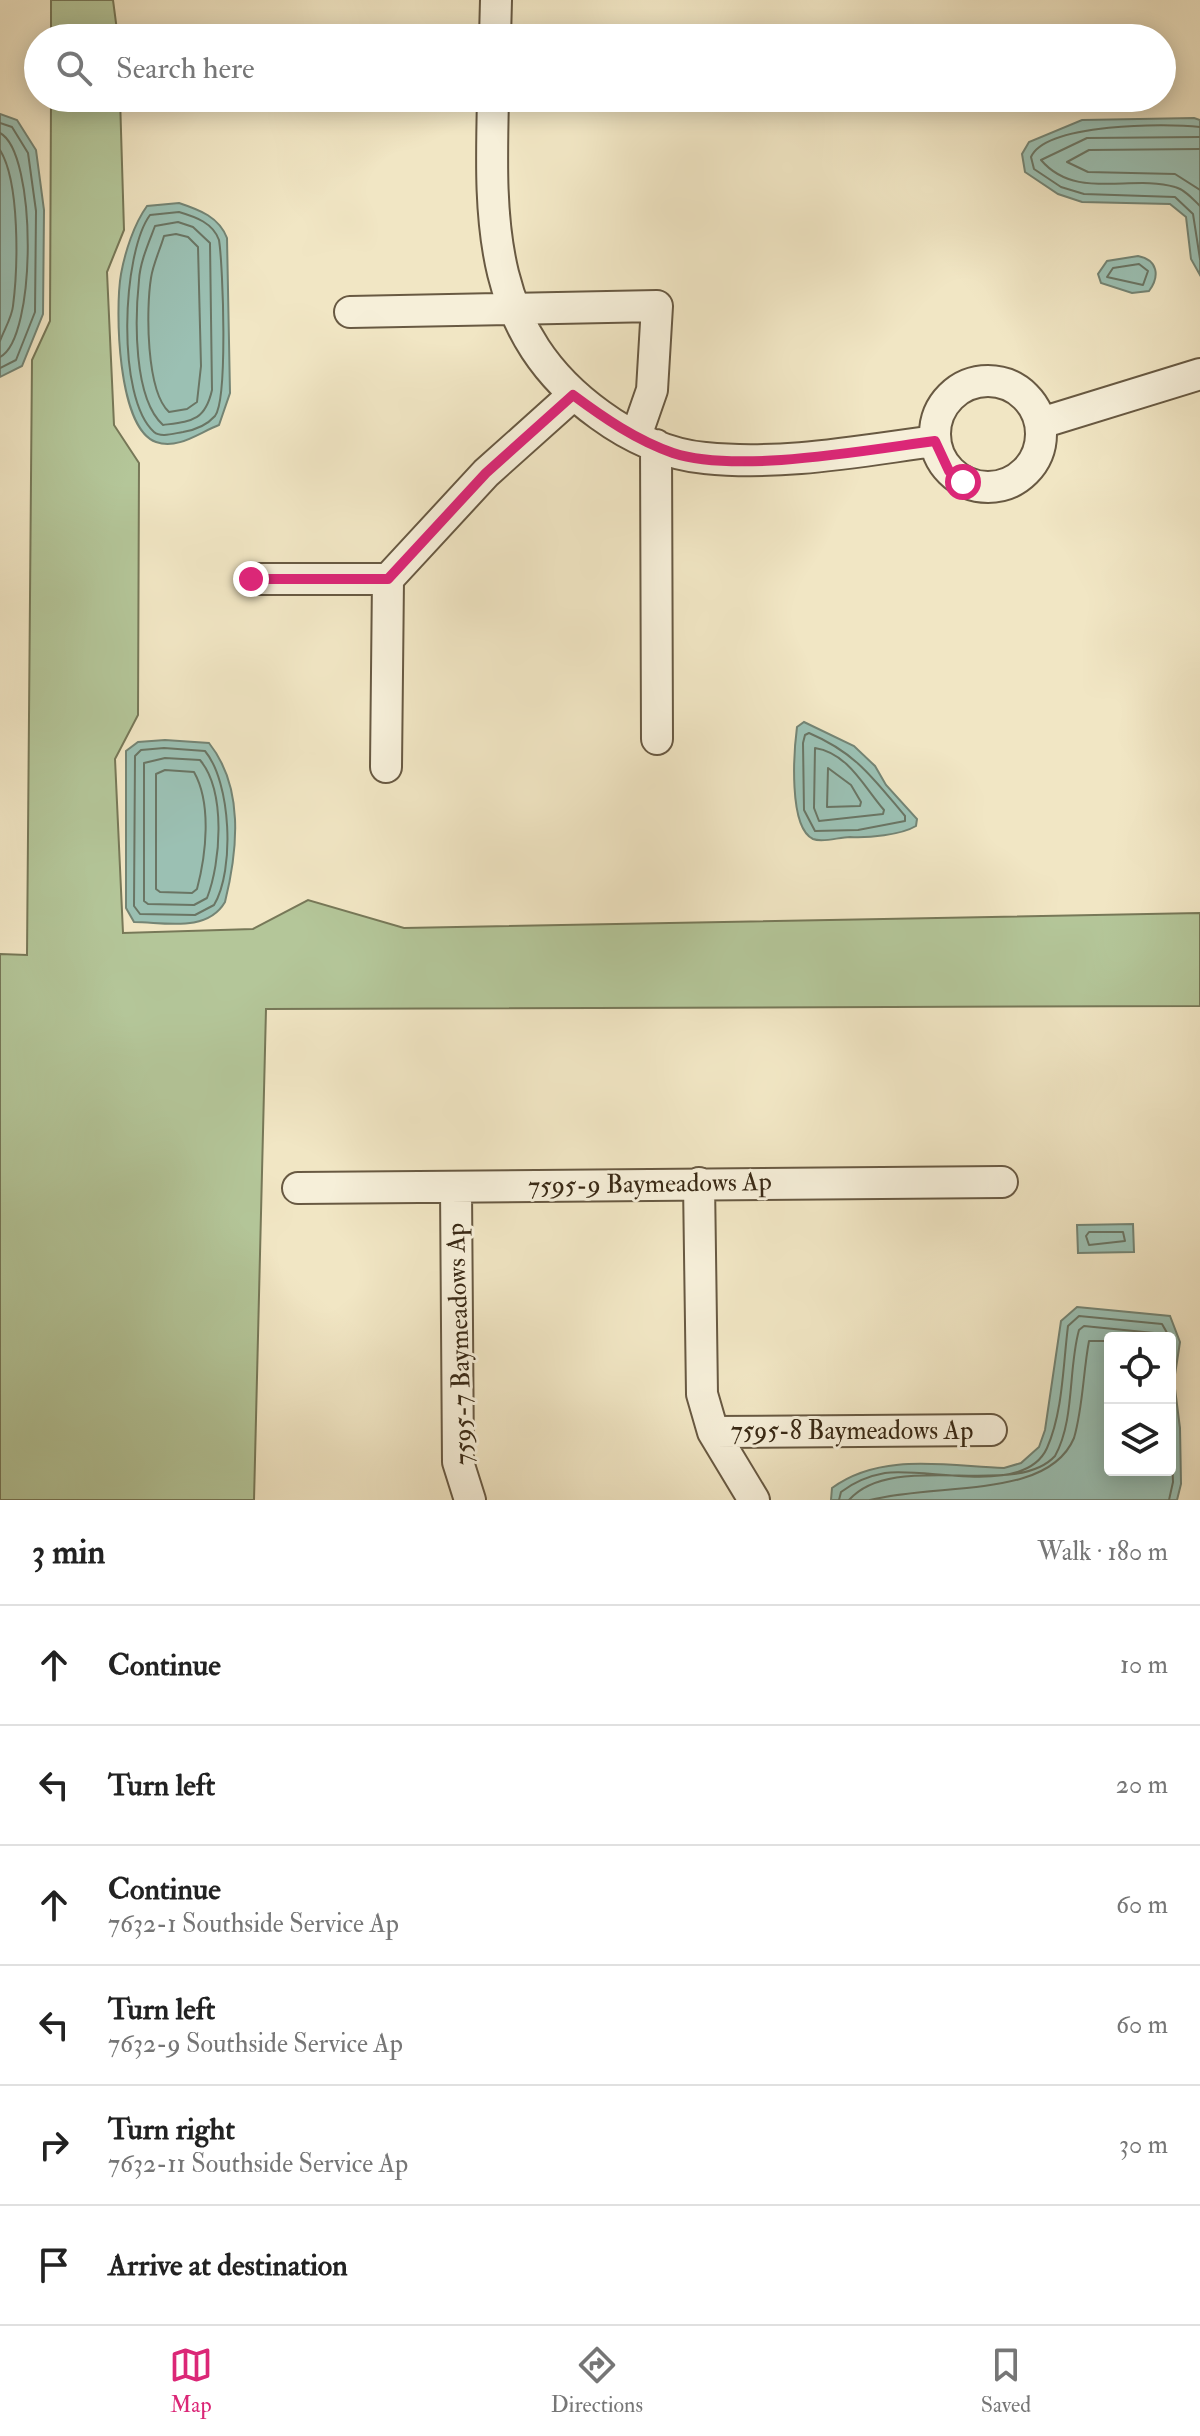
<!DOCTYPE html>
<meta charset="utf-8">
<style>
body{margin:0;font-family:"IM FELL Double Pica",serif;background:#f2f2f2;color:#222}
.controls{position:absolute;right:24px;bottom:24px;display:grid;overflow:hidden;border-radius:8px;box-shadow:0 4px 20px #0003}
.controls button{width:72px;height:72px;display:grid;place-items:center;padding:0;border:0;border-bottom:2px solid #e0e0e0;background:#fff;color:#222;font:40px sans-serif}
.stop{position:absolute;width:24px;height:24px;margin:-18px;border:6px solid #db2777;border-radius:50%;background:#fff}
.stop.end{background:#db2777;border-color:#fff;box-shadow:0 2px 8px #0008}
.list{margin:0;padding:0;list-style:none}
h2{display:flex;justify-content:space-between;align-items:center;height:104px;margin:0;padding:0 32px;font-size:34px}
h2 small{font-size:26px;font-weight:400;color:#767676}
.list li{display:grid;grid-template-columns:52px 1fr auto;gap:24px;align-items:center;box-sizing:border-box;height:120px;padding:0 32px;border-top:2px solid #e0e0e0}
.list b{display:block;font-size:30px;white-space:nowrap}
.list p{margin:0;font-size:26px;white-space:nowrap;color:#767676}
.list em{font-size:26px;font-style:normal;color:#767676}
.icon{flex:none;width:44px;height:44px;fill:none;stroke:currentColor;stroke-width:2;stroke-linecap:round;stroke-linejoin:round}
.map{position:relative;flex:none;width:1200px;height:1500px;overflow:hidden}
.search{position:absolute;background:#fff;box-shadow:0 4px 20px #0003;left:24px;right:24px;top:24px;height:88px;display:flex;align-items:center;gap:20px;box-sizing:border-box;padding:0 28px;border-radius:44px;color:#767676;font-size:30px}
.sheet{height:824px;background:#fff}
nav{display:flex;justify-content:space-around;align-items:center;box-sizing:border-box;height:112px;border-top:2px solid #e0e0e0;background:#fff;font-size:22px;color:#767676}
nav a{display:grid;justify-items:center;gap:4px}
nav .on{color:#db2777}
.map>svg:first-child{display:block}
</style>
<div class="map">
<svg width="1200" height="1500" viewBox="0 0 1200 1500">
<rect width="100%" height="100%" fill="#f1e6c4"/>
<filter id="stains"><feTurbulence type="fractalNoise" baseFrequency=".0025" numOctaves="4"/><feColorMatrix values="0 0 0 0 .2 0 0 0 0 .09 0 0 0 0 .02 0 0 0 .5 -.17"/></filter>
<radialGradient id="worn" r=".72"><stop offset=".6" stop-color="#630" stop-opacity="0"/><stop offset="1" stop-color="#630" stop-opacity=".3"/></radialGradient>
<path fill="#b4c699" stroke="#777858" stroke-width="2" d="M51,0H113L118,38H51Z
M51,98H120L124,230L107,272L114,425L139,463L138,715L115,759L123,933L253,929L308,900L404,928L1200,913V1006L266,1009L254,1500H0V954L27,955L32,360L50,321Z"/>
<path fill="#9bc0b3" stroke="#748474" stroke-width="2" fill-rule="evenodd" d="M0,114L17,120L36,150L44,210L43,314L22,366L0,377Z
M1194,118L1200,120V275L1191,259L1186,217L1170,204L1082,202L1058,194L1025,172L1022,154L1029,142L1082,120Z
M179,203C200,210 219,217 227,238L230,393L219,425C200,432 178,450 156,442C117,428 115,308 121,274C125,252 134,224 147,206Z
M1138,256C1158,260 1160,276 1149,291L1132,293L1101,283L1098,274L1107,261Z
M804,722L854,746L875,766L886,785L917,819L916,826C901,835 868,838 850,837C839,837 823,843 813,839C788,827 794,750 797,727Z
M165,740L209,743C244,787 238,849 225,902C207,933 164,922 134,922L126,908V751L138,742Z
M1133,1224L1134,1252L1078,1253L1077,1225Z
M1077,1307L1170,1316L1180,1342L1174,1381L1180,1428L1181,1484L1177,1500H831L832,1488C881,1452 947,1466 1004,1468L1021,1463L1039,1447L1045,1430L1061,1321ZM1110,1338H1170V1470H1110Z"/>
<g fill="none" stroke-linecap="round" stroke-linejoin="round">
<path stroke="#6a7564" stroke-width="2" d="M0,123L12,127L28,153L36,211L35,312L16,360L0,368
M1200,127C1167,123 1046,123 1031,157L1034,169L1061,187L1084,194L1175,197L1193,214L1200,259
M0,133C37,152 37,339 0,357
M1200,137L1087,138L1041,160C1076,201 1131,174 1175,187C1184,189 1193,199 1200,206
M1200,149L1089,150L1067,162L1088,172L1175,174L1200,190
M0,150C20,182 18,267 13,306C12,317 4,330 0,341
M179,212C196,217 213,223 219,240C223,266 228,399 215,416C207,425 195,430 183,432C175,433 161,438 154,432C116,398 122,253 150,215Z
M178,222L193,227L210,243L212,390C205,421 192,421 163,425C133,398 135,318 139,280C140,262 149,242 155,226Z
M176,234L188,237L198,247L201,366L197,402L187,409L169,412C146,391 146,309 151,278C153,264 160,250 164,236Z
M1139,264L1148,271L1143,285L1107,277L1113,268Z
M809,733C856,753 873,778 905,816V821L858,830L815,831L804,810L803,743L805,735Z
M164,748L205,751C231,782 235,870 214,905L195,915L140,914L134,906L135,756L141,750Z
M815,748C848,753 864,787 884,810L883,814L819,821L814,808Z
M165,758L200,760C226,791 221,862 207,898L194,905L148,904L144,901V763Z
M828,768L851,785L861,802L860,806L827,807Z
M165,770L194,772C212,804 206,855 197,889L192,893L160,892L156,889V774Z
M1089,1232H1123L1125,1241L1089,1245L1086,1236Z
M839,1500L841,1492C854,1482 868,1476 885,1473C928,1467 1025,1497 1047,1448C1063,1412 1063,1365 1068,1326L1079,1316L1162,1324L1170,1338
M849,1500C894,1449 1015,1500 1055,1456C1075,1420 1068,1369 1079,1330L1084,1326L1154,1333L1159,1338
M870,1500C938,1482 1048,1500 1074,1438C1083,1407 1083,1373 1089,1341H1110
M1169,1500L1173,1482L1170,1411"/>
<g stroke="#685942" stroke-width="34">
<path id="minor" d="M495,38L496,0
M493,98C490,223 487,334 600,415C630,437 668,455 705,458C782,466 859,451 935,441
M350,312L657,306L652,390L636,436
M935 434a53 53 0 1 1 106 0a53 53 0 1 1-106 0Z
M1041,423L1200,374
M656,445L657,739
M251,579H388
M388,579L486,473L573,395
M386,767L388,579
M699,1183L702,1394L713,1432L754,1500
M298,1188L1002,1182
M456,1188L458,1462L470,1500
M713,1432L991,1430"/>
</g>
<use href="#minor" stroke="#f6efd9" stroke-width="30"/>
</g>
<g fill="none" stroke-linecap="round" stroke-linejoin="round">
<path stroke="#db2777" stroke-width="10" d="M251,579H388L486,473L573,395C604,418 636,440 673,453C737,474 867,450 935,441L949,471L963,482"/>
</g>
<g text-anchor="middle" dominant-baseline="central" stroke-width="6" stroke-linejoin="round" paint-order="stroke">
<g font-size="26" fill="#3a2a16" stroke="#f6efd9">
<text transform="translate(650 1184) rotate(-1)">7595-9 Baymeadows Ap</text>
<text transform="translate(460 1344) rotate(-92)">7595-7 Baymeadows Ap</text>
<text x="852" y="1431">7595-8 Baymeadows Ap</text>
</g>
</g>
<rect width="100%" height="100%" filter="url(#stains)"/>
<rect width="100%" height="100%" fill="url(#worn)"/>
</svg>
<div class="controls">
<button><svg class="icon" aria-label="locate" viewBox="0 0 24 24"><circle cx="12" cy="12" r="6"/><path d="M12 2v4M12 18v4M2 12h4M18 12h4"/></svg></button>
<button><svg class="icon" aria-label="layers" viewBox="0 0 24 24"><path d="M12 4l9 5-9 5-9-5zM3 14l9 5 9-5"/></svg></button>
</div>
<div class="stop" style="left:963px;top:482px"></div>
<div class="stop end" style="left:251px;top:579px"></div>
<div class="search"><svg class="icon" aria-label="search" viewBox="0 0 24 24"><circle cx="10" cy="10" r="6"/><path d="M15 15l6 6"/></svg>Search here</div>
</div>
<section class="sheet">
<h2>3 min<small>Walk · 180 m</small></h2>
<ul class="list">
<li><svg class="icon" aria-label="ahead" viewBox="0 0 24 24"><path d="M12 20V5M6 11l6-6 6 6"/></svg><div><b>Continue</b></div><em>10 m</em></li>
<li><svg class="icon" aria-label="left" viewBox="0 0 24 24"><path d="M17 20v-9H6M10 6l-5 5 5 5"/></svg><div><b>Turn left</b></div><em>20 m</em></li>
<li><svg class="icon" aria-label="ahead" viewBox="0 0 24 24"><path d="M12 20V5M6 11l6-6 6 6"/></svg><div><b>Continue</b><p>7632-1 Southside Service Ap</p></div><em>60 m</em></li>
<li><svg class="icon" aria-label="left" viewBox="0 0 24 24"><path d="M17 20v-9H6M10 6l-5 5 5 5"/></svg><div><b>Turn left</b><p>7632-9 Southside Service Ap</p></div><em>60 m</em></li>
<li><svg class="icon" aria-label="right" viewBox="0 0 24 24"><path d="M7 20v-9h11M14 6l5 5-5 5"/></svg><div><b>Turn right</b><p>7632-11 Southside Service Ap</p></div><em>30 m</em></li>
<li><svg class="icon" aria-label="arrive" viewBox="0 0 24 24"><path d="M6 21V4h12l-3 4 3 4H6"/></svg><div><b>Arrive at destination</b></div></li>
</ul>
</section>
<nav>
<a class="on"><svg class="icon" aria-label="map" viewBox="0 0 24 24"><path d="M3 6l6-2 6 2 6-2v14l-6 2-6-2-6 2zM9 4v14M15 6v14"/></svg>Map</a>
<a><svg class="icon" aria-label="directions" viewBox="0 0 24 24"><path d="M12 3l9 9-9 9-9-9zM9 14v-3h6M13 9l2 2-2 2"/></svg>Directions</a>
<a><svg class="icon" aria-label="saved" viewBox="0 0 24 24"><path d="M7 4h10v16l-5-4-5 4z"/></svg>Saved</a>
</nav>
